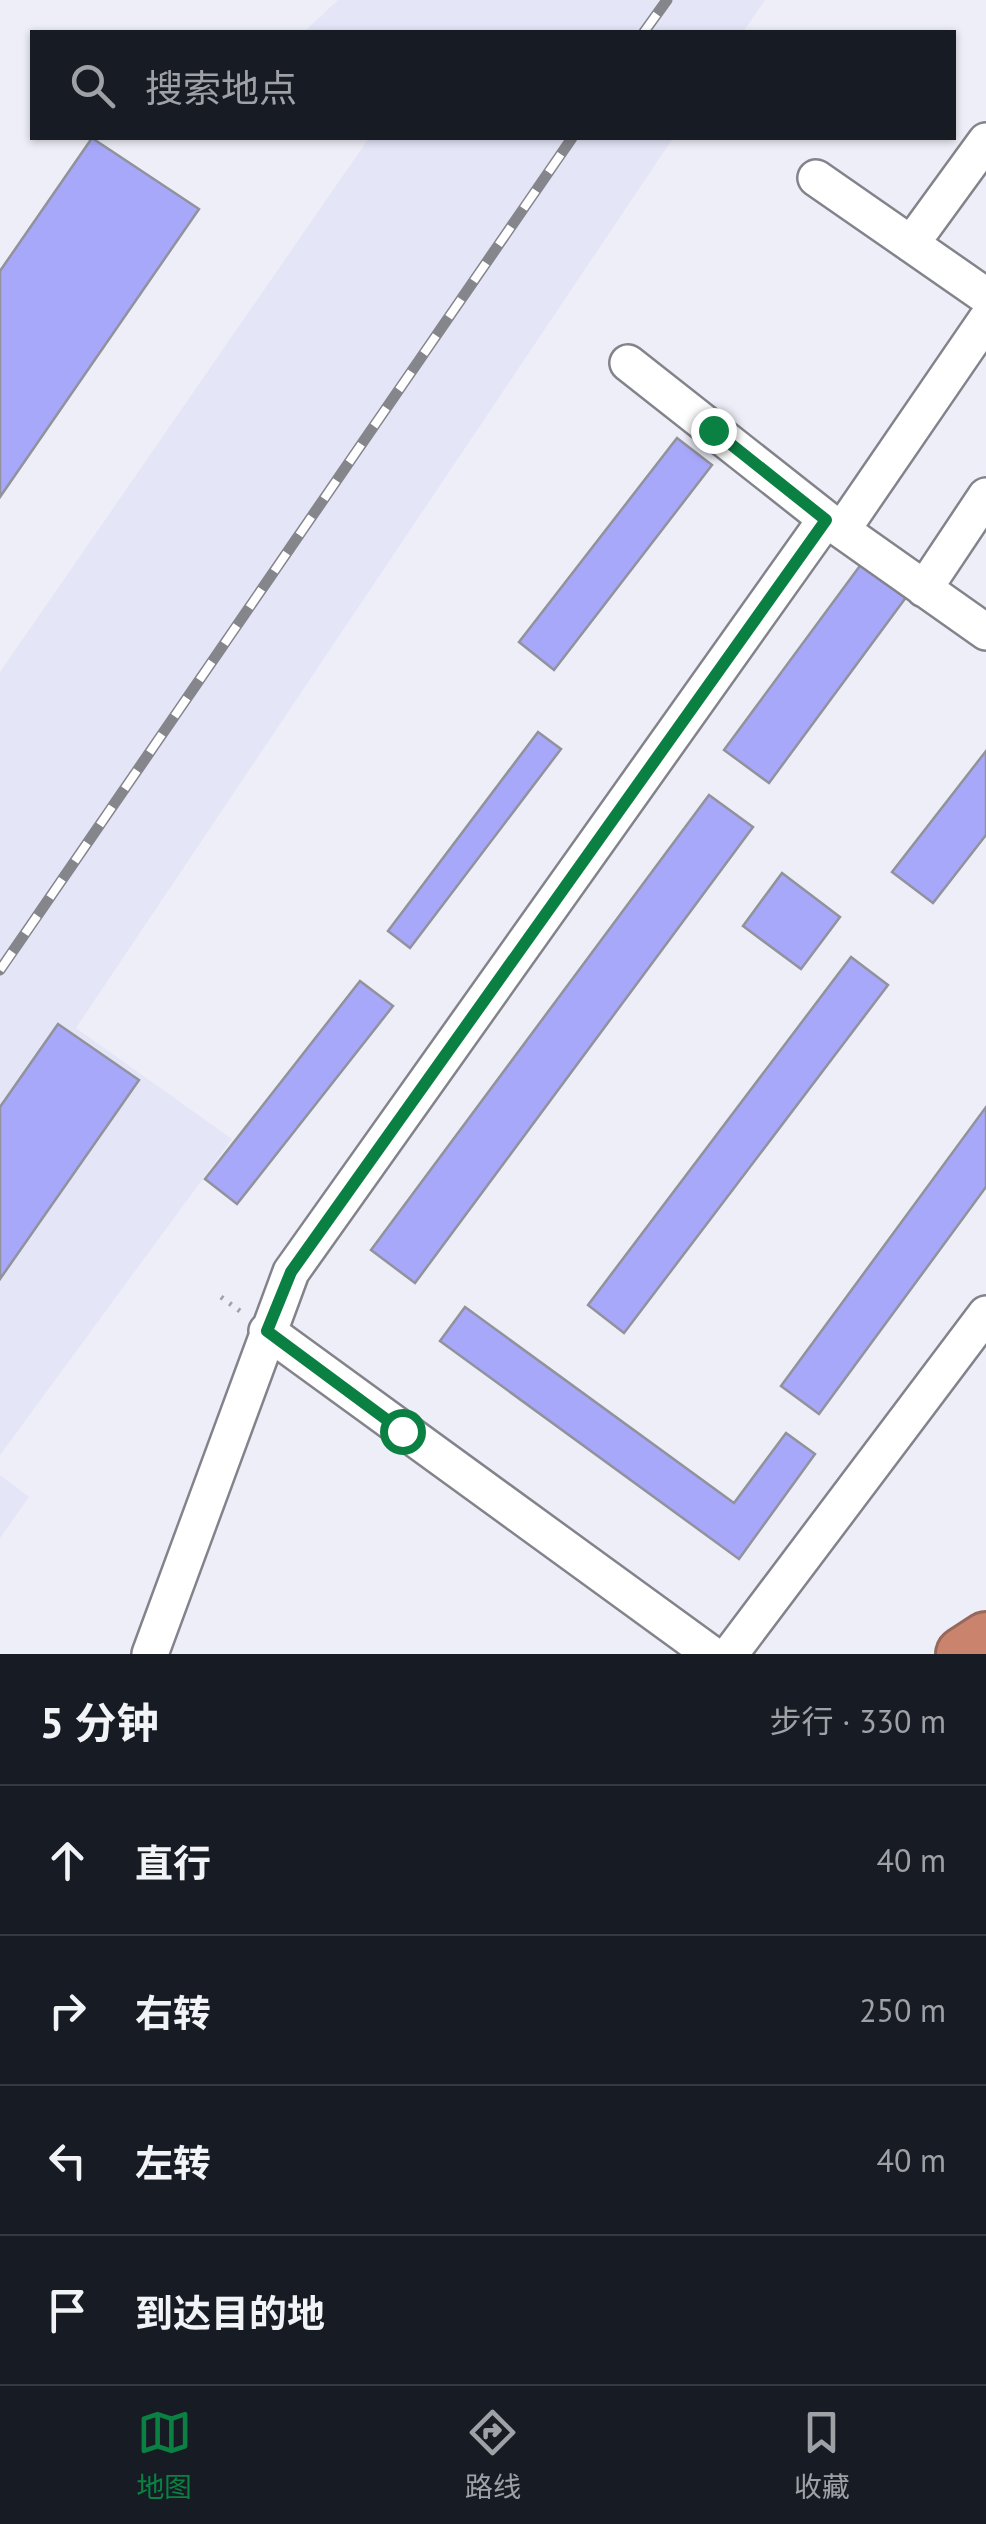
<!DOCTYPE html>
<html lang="zh">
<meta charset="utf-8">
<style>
body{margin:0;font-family:"PT Sans","Noto Sans SC",sans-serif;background:#242831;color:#f1f3f6}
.stop{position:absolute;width:30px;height:30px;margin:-22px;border:8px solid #0b8043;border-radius:50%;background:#fff}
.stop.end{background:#0b8043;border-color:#fff;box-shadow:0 2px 10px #0008}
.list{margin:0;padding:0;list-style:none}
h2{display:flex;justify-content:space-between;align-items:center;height:130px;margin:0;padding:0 40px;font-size:42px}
h2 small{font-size:32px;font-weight:400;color:#9ea1a6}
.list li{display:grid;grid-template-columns:65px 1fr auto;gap:30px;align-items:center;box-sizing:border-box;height:150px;padding:0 40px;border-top:2px solid #363941}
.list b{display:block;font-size:38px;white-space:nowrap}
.list em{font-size:32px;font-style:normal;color:#9ea1a6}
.icon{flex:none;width:55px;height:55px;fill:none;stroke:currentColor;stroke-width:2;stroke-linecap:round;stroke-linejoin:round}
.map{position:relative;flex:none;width:986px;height:1654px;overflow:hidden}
.search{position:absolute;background:#171b24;box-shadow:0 2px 8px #0004;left:30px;right:30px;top:30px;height:110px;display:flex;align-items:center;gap:25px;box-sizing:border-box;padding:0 35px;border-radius:0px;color:#9ea1a6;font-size:38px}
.sheet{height:730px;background:#171b24}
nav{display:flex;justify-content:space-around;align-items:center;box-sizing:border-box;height:140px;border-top:2px solid #363941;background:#171b24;font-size:28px;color:#9ea1a6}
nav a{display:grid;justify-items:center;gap:5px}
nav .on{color:#0b8043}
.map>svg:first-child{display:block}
</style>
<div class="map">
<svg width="986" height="1654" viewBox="0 0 986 1654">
<rect width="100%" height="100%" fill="#eeeef8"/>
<path fill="#e4e5f7" d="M338,0H765L743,32H304Z
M369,138H673L76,1028L232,1139L0,1455V672Z
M0,1475L29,1497L0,1538Z"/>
<path fill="#a7a8fa" stroke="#91929b" stroke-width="2.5" d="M92,138L199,209L0,497V271Z
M677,438L712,465L554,670L519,642Z
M862,563L907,596L769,783L724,750Z
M538,732L561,749L410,948L388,931Z
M986,751V835L933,903L892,872Z
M709,795L753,827L415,1283L371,1250Z
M782,873L840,917L801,969L743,926Z
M851,957L888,985L624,1333L588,1305Z
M360,981L393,1006L237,1204L205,1179Z
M58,1024L139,1080L0,1279V1107Z
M986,1107V1187L819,1414L781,1386Z
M465,1307L734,1503L786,1433L815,1454L739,1559L440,1341Z"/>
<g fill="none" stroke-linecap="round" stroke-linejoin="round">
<g stroke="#83838c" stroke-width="40">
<path id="minor" d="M816,178L986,296
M911,244L986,141
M628,363L826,519L986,632
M842,530L986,320
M924,589L986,496
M267,1331L711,1654
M150,1654L291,1272L826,519
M730,1654L986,1314"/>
</g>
<g stroke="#97695c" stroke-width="58">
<path id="highway" d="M963,1654L986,1639"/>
</g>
<path stroke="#a1a2a9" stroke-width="5" stroke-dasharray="2.5 8" stroke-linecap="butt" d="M221,1297L244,1314"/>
<use href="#minor" stroke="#fff" stroke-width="35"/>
<use href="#highway" stroke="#ca836d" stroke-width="52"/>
<g stroke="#85858c" stroke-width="11">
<path id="rail" d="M644,32L667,0
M0,970L572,138"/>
</g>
<use href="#rail" stroke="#fff" stroke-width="8" stroke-dasharray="22" stroke-linecap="butt"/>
</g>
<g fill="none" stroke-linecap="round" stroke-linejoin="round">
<path stroke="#0b8043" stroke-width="12" d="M402,1431L267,1331L291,1272L826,520L713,430"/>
</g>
</svg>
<div class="stop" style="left:402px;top:1431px"></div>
<div class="stop end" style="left:713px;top:430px"></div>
<div class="search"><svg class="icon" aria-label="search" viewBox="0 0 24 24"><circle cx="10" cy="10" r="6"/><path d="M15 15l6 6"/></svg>搜索地点</div>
</div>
<section class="sheet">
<h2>5 分钟<small>步行 · 330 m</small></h2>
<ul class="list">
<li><svg class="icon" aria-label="ahead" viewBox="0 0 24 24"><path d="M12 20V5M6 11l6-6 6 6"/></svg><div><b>直行</b></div><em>40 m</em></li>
<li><svg class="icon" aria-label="right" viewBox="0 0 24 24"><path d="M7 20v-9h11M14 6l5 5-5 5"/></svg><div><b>右转</b></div><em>250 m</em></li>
<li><svg class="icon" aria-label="left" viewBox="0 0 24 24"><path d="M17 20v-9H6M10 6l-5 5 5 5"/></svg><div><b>左转</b></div><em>40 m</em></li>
<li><svg class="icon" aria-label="arrive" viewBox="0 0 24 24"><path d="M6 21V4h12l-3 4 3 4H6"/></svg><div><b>到达目的地</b></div></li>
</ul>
</section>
<nav>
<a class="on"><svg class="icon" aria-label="map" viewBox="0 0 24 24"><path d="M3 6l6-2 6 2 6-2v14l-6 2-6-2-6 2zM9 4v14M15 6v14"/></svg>地图</a>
<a><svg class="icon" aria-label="directions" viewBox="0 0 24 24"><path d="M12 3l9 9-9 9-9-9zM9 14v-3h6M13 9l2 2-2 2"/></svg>路线</a>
<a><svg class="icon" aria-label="saved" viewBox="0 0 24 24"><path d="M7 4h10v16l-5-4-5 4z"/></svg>收藏</a>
</nav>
